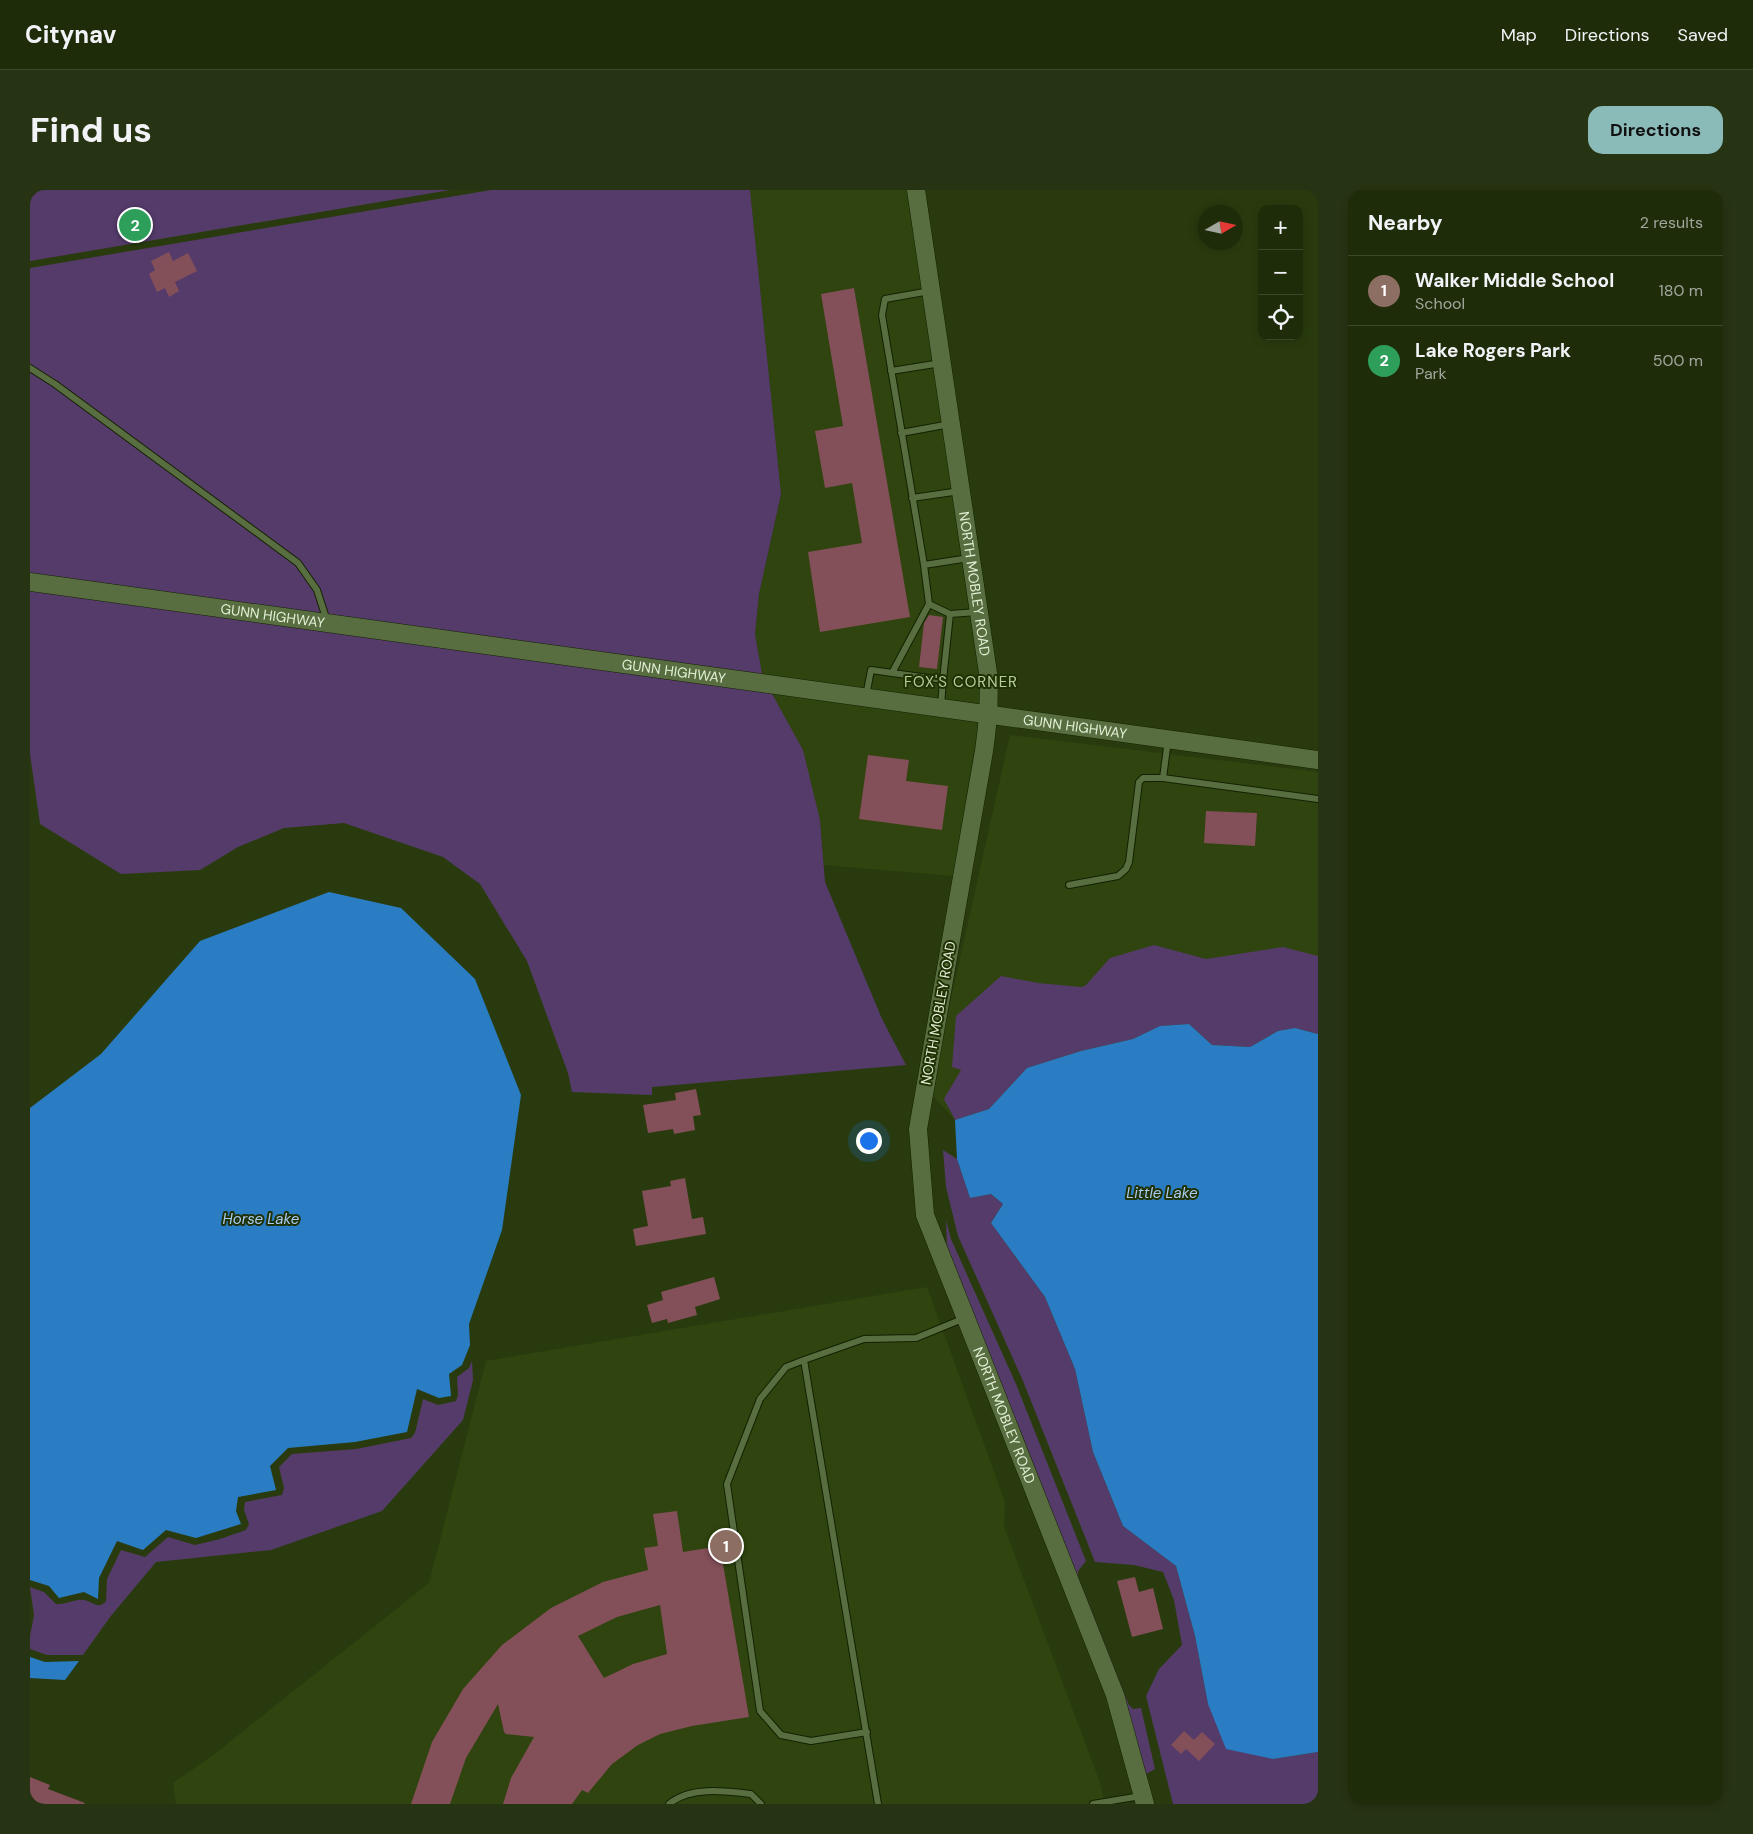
<!DOCTYPE html>
<meta charset="utf-8">
<style>
body{margin:0;font-family:"DM Sans",sans-serif;background:#273413;color:#f1f3f6}
.controls{position:absolute;right:15px;top:15px;display:grid;overflow:hidden;border-radius:10px;box-shadow:0 2px 8px #0003}
.controls button{width:45px;height:45px;display:grid;place-items:center;padding:0;border:0;border-bottom:1px solid #3c482b;background:#1f2c0a;color:#f1f3f6;font:25px sans-serif}
.compass{position:absolute;left:1168px;top:15px;width:45px;height:45px;border-radius:50%;background:#1f2c0a;box-shadow:0 2px 8px #0003;rotate:81deg}
.you{position:absolute;left:838px;top:950px;width:18px;height:18px;margin:-12px;border:4px solid #fff;border-radius:50%;background:#1a73e8;box-shadow:0 0 0 8px #1a73e833}
.badge{display:grid;place-items:center;width:32px;height:32px;border-radius:50%;background:#8bbbb9;color:#fff;font-size:16px;font-weight:700}
.pin{position:absolute;translate:-50% -50%;border:2px solid #fff;box-shadow:0 1px 5px #0006}
.list{margin:0;padding:0;list-style:none}
h2{display:flex;justify-content:space-between;align-items:center;height:65px;margin:0;padding:0 20px;font-size:21px}
h2 small{font-size:16px;font-weight:400;color:#a1a79c}
.list li{display:grid;grid-template-columns:32px 1fr auto;gap:15px;align-items:center;box-sizing:border-box;height:70px;padding:0 20px;border-top:1px solid #3c482b}
.list b{display:block;font-size:19px;white-space:nowrap}
.list p{margin:0;font-size:16px;white-space:nowrap;color:#a1a79c}
.list em{font-size:16px;font-style:normal;color:#a1a79c}
.icon{flex:none;width:28px;height:28px;fill:none;stroke:currentColor;stroke-width:2;stroke-linecap:round;stroke-linejoin:round}
.map{position:relative;flex:none;width:1288px;height:1614px;overflow:hidden;border-radius:15px}
header{display:flex;align-items:center;gap:30px;box-sizing:border-box;height:70px;padding:0 25px;background:#1f2c0a;border-bottom:1px solid #3c482b}
header strong{font-size:24px}
nav{display:flex;gap:28px;margin-inline-start:auto;font-size:18px}
.intro{display:flex;align-items:center;justify-content:space-between;box-sizing:border-box;height:120px;padding:0 30px}
h1{margin:0;font-size:35px}
.button{padding:12px 22px;border-radius:15px;background:#8bbbb9;color:#111;font-size:18px;font-weight:700}
main{display:flex;gap:30px;padding:0 30px}
aside{flex:1;background:#1f2c0a;border-radius:15px;box-shadow:0 2px 8px #0003}
.map>svg:first-child{display:block}
</style>
<header>
<strong>Citynav</strong>
<nav><a>Map</a><a>Directions</a><a>Saved</a></nav>
</header>
<div class="intro"><h1>Find us</h1><a class="button">Directions</a></div>
<main>
<div class="map">
<svg width="1288" height="1614" viewBox="0 0 1288 1614">
<rect width="100%" height="100%" fill="#293b0e"/>
<path fill="#2f440e" d="M720,0H877L949,484L950,515L732,484L725,444L729,404L751,304Z
M741,502L949,531L923,686L794,675L790,630Z
M980,545L1288,582V844L1265,838L925,930L900,903Z
M897,1097L975,1312L974,1337L1069,1590L1075,1614H146L143,1593L182,1566L399,1393L456,1171Z"/>
<path fill="#553b6a" d="M0,0H420L0,71Z
M461,0H720L751,304L729,404L725,444L732,484L0,384V78Z
M0,400L741,502L773,560L790,630L795,692L852,829L876,875L622,897V905L542,902L538,883L497,771L450,694L413,667L314,633L254,638L208,657L170,680L91,684L10,634L0,564Z
M1124,755L1176,769L1253,757L1288,766V844L1265,838L1248,841L1220,857L1182,855L1159,834L1130,836L1103,849L1051,861L997,878L959,919L925,930L914,909L931,880L922,877L926,826L971,786L1008,793L1052,797L1056,795L1080,768Z
M913,960L927,969L940,1008L961,1004L973,1014L961,1033L1015,1107L1045,1179L1063,1262L1093,1336L1146,1376L1165,1446L1178,1514L1243,1569L1288,1562V1614H1143L1116,1506L1129,1479L1152,1455L1144,1410L1133,1382L1104,1375L1065,1372L993,1191L928,1046L916,997Z
M916,1030L921,1049L986,1194L1056,1371L1048,1381V1386L1099,1515L1103,1519L1111,1518L1125,1579L1116,1584L1093,1503L917,1056Z
M442,1171L443,1190L433,1230L352,1321L241,1360L126,1372L80,1427L53,1465H17L0,1459V1446L4,1425L0,1397L14,1402L26,1414C35,1415 46,1408 54,1410C63,1412 69,1420 76,1411L77,1389L91,1360L115,1367L138,1347L165,1355L190,1349L216,1340L219,1334L214,1320L215,1312L252,1305L254,1298L249,1277L262,1264L326,1259L381,1248L385,1243L393,1209L408,1215L426,1211L428,1205L427,1187L439,1178Z"/>
<path fill="#2a7dc3" d="M299,702L371,718L445,789L491,905L472,1040L439,1134L440,1155L432,1175L419,1184L421,1206L409,1208L387,1199L377,1242L325,1252L258,1258L240,1276L246,1300L208,1307L206,1321L211,1334L166,1348L136,1340L113,1360L87,1351L69,1388L68,1409L54,1402L29,1408L19,1396L0,1390V918L71,864L170,751Z
M1159,834L1182,855L1220,857L1248,841L1265,838L1288,844V1562L1243,1569L1196,1559L1178,1514L1165,1446L1146,1376L1093,1336L1063,1262L1045,1179L1015,1107L961,1033L973,1014L961,1004L940,1008L927,969L925,930L959,919L997,878L1051,861L1103,849L1130,836Z
M0,1467L15,1472L49,1471L35,1490L0,1488Z"/>
<path fill="#834f58" fill-rule="evenodd" d="M139,62L143,71L158,63L167,81L145,92L149,101L139,107L135,98L127,102L119,84L125,80L121,71Z
M824,98L880,427L790,442L778,362L832,353L822,293L795,298L785,241L813,236L791,104Z
M899,425L913,427L907,479L889,477L894,433Z
M838,565L879,570L876,591L918,596L912,640L829,629Z
M1176,621L1227,623L1225,656L1174,653Z
M666,899L671,925L663,926L665,940L644,944L643,939L618,943L613,915L646,910L645,903Z
M655,988L662,1029L673,1027L676,1044L606,1056L603,1039L618,1036L612,1001L641,996L640,991Z
M684,1087L690,1109L665,1117L667,1125L638,1133L637,1129L622,1133L617,1115L633,1110L631,1102Z
M647,1321L653,1362L690,1356L719,1527L662,1536L630,1544L608,1555L582,1574L558,1603L552,1600L542,1614H473L481,1588L504,1547L476,1544L474,1542L468,1514L436,1568L420,1614H381L402,1552L433,1499L472,1455L521,1418L573,1392L618,1380L614,1358L628,1356L623,1324ZM630,1415L637,1464L603,1474L574,1488L548,1446L587,1427Z
M1105,1387L1109,1402L1123,1398L1133,1439L1102,1447L1087,1391Z
M1154,1541L1164,1550L1172,1542L1185,1554L1169,1571L1156,1559L1151,1564L1141,1555Z
M0,1587L20,1595L18,1599L55,1613L54,1614H0Z"/>
<g fill="none" stroke-linecap="round" stroke-linejoin="round">
<g stroke="#142101" stroke-width="8">
<path id="lane" d="M900,101L855,109L852,125L894,375L939,368
M0,178L25,194L268,373L287,400L297,431
M861,181L911,173
M871,243L920,234
M882,308L930,301
M894,375L899,414L920,424L947,422
M862,483L899,414
M836,506L841,480L913,490L920,424
M911,516L913,490
M1138,550L1133,588L1288,609
M1039,695L1088,686L1096,679L1099,672L1109,592L1113,588H1133
M774,1170L834,1149L886,1148L935,1128
M837,1542L781,1551L751,1545L730,1521L697,1294L730,1209L756,1177L774,1170L848,1614
M639,1614C660,1596 696,1601 721,1604L731,1614
M1063,1614L1111,1606"/>
</g>
<g stroke="#142101" stroke-width="19">
<g id="secondary">
<path id="s1" d="M886,0L958,483C960,510 958,534 954,561L888,939L895,1025L1085,1505L1115,1614"/>
<path id="s2" d="M0,392L1288,570"/>
</g>
</g>
<use href="#lane" stroke="#596e40" stroke-width="6"/>
<use href="#secondary" stroke="#596e40" stroke-width="18"/>
</g>
<g text-anchor="middle" dominant-baseline="central" stroke-width="4" stroke-linejoin="round" paint-order="stroke">
<g font-size="14" fill="#e2efd5" stroke="#203103">
<text stroke="none"><textPath href="#s1" startOffset="398">NORTH MOBLEY ROAD</textPath></text>
<text stroke="none"><textPath href="#s2" startOffset="245">GUNN HIGHWAY</textPath></text>
<text stroke="none"><textPath href="#s2" startOffset="650">GUNN HIGHWAY</textPath></text>
<text stroke="none"><textPath href="#s2" startOffset="1055">GUNN HIGHWAY</textPath></text>
<text transform="translate(908 823) rotate(-80)">NORTH MOBLEY ROAD</text>
<text stroke="none"><textPath href="#s1" startOffset="1252">NORTH MOBLEY ROAD</textPath></text>
</g>
<g font-size="15" letter-spacing="1" fill="#b5cc9b" stroke="#203103">
<text x="931" y="492">FOX'S CORNER</text>
</g>
<g font-size="15" font-style="italic" fill="#a8cdf2" stroke="#203103">
<text x="1132" y="1003">Little Lake</text>
<text x="231" y="1029">Horse Lake</text>
</g>
</g>
</svg>
<div class="controls">
<button>+</button>
<button>−</button>
<button><svg class="icon" aria-label="locate" viewBox="0 0 24 24"><circle cx="12" cy="12" r="6"/><path d="M12 2v4M12 18v4M2 12h4M18 12h4"/></svg></button>
</div>
<svg class="compass" viewBox="-18 -18 36 36"><path d="M0-13l5 13h-10z" fill="#e53935"/><path d="M0 13l5-13h-10z" fill="#a1a79c"/></svg>
<div class="you"></div>
<div class="pin badge" style="left:696px;top:1356px;background:#8d6e63">1</div>
<div class="pin badge" style="left:105px;top:35px;background:#2e9e5b">2</div>
</div>
<aside>
<h2>Nearby<small>2 results</small></h2>
<ul class="list">
<li><span class="badge" style="background:#8d6e63">1</span><div><b>Walker Middle School</b><p>School</p></div><em>180 m</em></li>
<li><span class="badge" style="background:#2e9e5b">2</span><div><b>Lake Rogers Park</b><p>Park</p></div><em>500 m</em></li>
</ul>
</aside>
</main>
